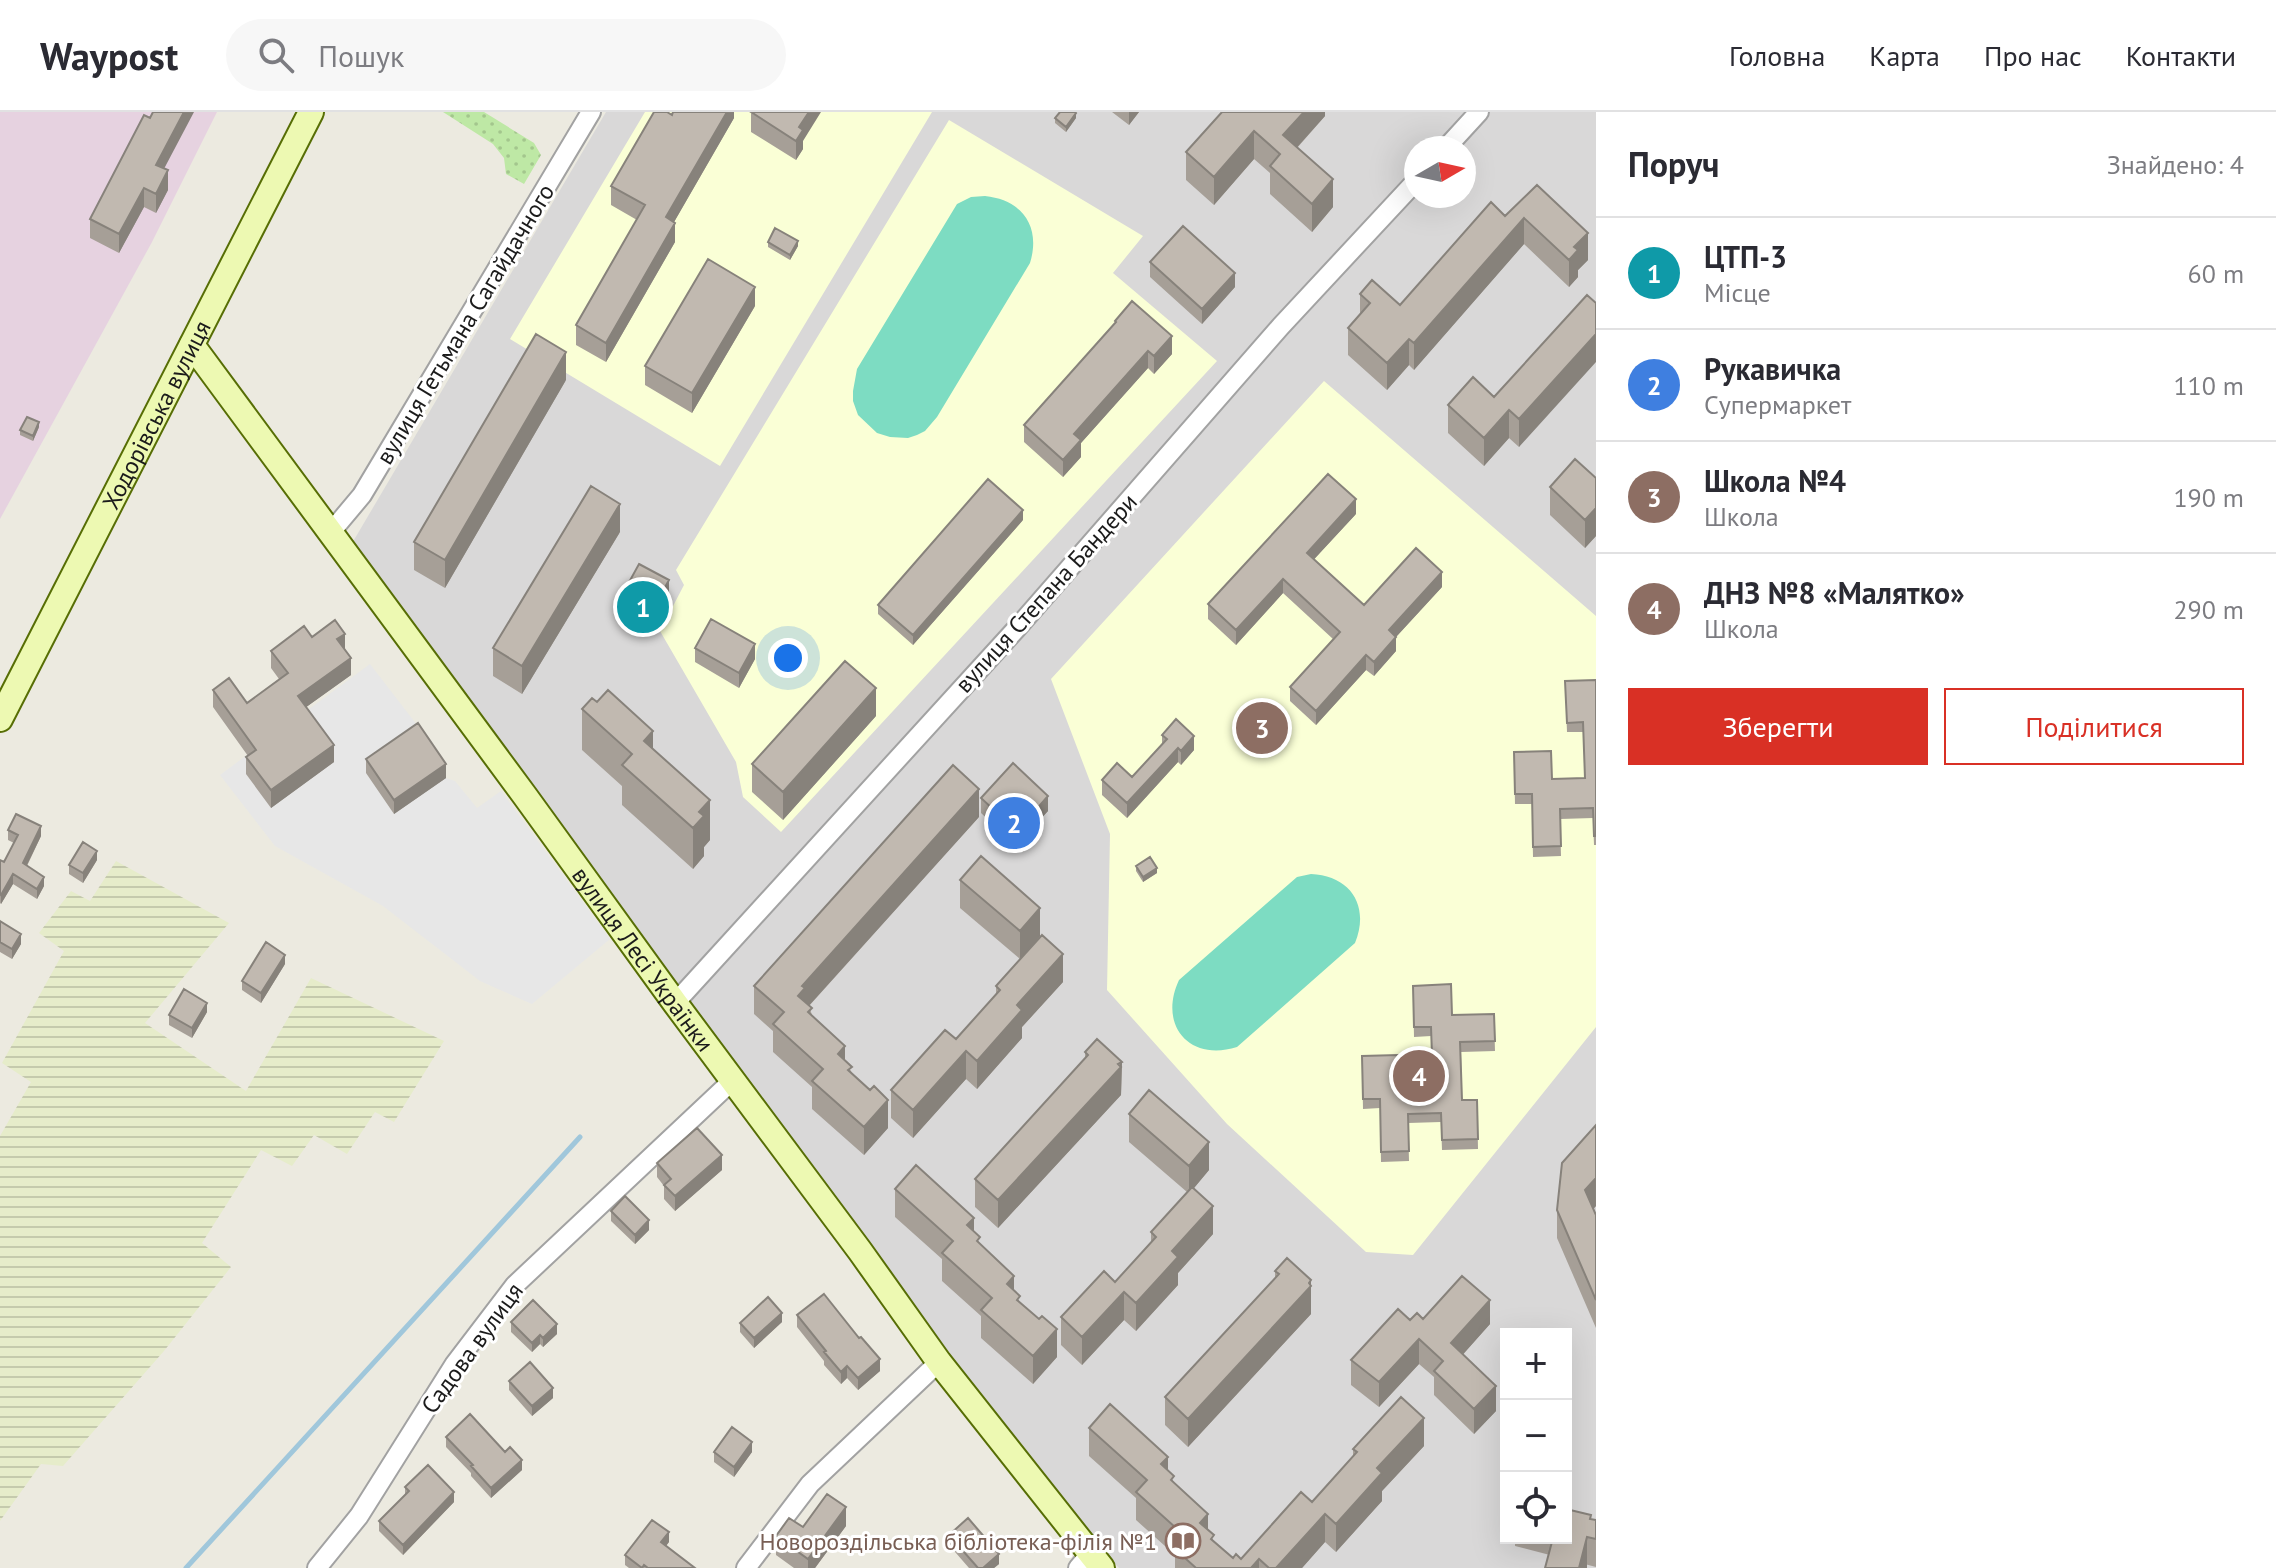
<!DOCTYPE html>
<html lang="uk">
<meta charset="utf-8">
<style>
body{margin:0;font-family:"PT Sans",sans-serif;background:#f7f7f7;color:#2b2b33}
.controls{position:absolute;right:24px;bottom:24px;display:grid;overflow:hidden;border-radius:0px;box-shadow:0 8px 32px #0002}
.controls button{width:72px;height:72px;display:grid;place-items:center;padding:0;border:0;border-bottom:2px solid #e1e1e2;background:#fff;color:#2b2b33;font:40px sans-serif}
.compass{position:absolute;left:1404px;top:24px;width:72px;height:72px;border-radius:50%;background:#fff;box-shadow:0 8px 32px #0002;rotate:81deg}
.you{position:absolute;left:788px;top:546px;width:28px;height:28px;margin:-20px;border:6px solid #fff;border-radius:50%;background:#1a73e8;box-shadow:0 0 0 12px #1a73e833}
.badge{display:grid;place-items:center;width:52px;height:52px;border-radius:50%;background:#d93025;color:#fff;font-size:26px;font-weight:700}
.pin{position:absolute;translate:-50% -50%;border:4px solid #fff;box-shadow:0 2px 8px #0006}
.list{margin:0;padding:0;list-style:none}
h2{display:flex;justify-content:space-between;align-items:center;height:104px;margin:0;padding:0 32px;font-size:34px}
h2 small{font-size:26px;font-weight:400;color:#7c7c81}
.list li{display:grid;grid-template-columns:52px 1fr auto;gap:24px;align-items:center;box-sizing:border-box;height:112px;padding:0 32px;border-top:2px solid #e1e1e2}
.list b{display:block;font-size:30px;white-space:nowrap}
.list p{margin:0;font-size:26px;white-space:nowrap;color:#7c7c81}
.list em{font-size:26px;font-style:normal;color:#7c7c81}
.actions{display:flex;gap:16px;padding:24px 32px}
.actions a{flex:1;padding:18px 0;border:2px solid #d93025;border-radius:0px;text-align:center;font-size:28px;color:#d93025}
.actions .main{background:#d93025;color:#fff}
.icon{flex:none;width:44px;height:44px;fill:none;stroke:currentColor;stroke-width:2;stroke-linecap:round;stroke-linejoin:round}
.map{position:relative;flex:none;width:1596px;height:1456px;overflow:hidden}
header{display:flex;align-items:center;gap:48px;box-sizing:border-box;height:112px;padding:0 40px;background:#fff;border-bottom:2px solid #e1e1e2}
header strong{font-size:38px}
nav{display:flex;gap:44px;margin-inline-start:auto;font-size:28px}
.search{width:560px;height:72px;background:#f7f7f7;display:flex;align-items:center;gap:20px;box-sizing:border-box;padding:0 28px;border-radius:44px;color:#7c7c81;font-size:30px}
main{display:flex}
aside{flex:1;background:#fff}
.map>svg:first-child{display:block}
</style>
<header>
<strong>Waypost</strong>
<div class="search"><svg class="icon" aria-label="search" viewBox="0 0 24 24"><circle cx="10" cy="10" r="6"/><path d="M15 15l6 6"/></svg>Пошук</div>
<nav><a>Головна</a><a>Карта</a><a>Про нас</a><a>Контакти</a></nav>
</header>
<main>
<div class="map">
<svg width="1596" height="1456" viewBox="0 0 1596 1456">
<defs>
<pattern id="farmland-rules" width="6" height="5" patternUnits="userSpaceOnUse" patternTransform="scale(2)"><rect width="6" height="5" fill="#e6ecca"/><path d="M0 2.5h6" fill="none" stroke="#c5caad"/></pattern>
<pattern id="grass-dots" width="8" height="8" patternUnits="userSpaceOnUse" patternTransform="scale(2)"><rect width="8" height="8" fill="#bee8a5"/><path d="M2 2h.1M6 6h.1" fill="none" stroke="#a3c68d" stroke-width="1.8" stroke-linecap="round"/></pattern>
</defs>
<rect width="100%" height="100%" fill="#eceae0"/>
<path fill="#d9d8d8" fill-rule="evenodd" d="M606,0H1596V1456H1119L1059,1390L351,433ZM1416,36H1464V84H1416ZM1506,1222H1566V1426H1506Z"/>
<path fill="#e6d2e0" d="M0,0H217L152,130L0,407Z"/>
<path fill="#faffd6" d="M645,0H932L720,354L510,227Z
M949,8L1143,124L1113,161L1217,249L781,720L743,685L736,650L660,519L684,473L676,458Z
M1324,269L1596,504V915L1413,1143L1366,1140L1227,1012L1107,878L1110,722L1051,567Z"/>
<path fill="url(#farmland-rules)" d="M116,749L229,811L145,911L246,979L311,866L444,929L394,1010L375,1000L347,1042L314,1023L292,1054L261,1038L202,1131L231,1155L164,1239L63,1354L41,1352L0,1409V1024L31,970L2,951L64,839L39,821L71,779L90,789Z"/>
<path fill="url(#grass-dots)" d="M443,0H484L534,31L541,43L524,72L506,62L504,46L493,32Z"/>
<path fill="#7ddcc2" d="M985,84C1023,88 1041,115 1030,151L937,305L925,319L917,323L908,326L890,325L877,321L858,303L853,289V279L857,257L957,92L971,85Z
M1311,762C1351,764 1370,794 1355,831L1237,935C1189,950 1158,913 1179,868L1297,765Z"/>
<path fill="#e7e7e7" d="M370,552L417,613L446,666L455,669L477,696L501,679L610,827L532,892L480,869L383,794L275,734L220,663Z"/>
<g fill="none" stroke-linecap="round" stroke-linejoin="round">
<path stroke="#a0c7db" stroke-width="5" d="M186,1456L580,1025"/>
<g stroke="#a2a2a2" stroke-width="22">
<path id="street" d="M1446,36L1479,0
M331,420L362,383L591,0
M675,891L1017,516L1281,214L1416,69
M317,1456L359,1404L454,1253L515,1173L733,968
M746,1456L810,1372L939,1250
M1078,1456L1089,1443"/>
</g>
<g stroke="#576e05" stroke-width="28">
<g id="secondary">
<path id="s1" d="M192,233L525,684L675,891L860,1139L939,1250L1102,1456"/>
<path id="s2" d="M0,607L311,0"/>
</g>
</g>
<use href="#street" stroke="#fff" stroke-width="18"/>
<use href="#secondary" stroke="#edf9b2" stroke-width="24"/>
</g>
<path fill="#a69f97" d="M734,0V6L674,110L675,130L606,250L576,233V213L637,108L611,93V74L672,3Z
M1112,0H1139L1129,13Z
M1222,0H1325V4L1297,36L1333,95L1312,120L1270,82V61L1254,47L1214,93L1186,68V40Z
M751,1L803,29V37L796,48L751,20Z
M1055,6H1076L1066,20L1055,11Z
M164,57L168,78L156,101L144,95L119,141L90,126V107Z
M1537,73L1588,148L1578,158V165L1569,175L1524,132L1414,258L1409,253L1387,278L1348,243V216L1360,203V182L1400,193L1505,104Z
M768,130L798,134L790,148L768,135Z
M1150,150L1235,175L1202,212L1150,165Z
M1587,183L1519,335L1509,326L1484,354L1448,321V293L1494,285Z
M755,194L692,301L645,273V254Z
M1115,209L1172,242L1154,262L1148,256L1081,331V345L1063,365L1024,330V313L1115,212Z
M566,268L445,476L414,458V430Z
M39,315L33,329L20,323V318Z
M1596,366V424L1585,436L1550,403V375Z
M1356,402L1314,447L1364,493L1442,475L1396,525V539L1374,564L1366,558L1316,613L1290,589V575L1333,527L1283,481L1236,533L1208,507V492Z
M1023,408L913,533L878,502V493Z
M620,420L522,582L493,564V536Z
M669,482L647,523L617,507V492Z
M312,525L345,538L351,563L306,595L334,650L271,696L246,662V645L248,644L213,595V578L247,591L279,567L271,556V539Z
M695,536L755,547L739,576L695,550Z
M1596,568V733H1594L1593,706L1560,707L1561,744L1533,745L1532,692H1515L1514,640L1552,667L1585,666L1583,620H1567L1565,569Z
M582,597L653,637L710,728L704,735V744L693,757L622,693V674L582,638Z
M876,604L783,708L752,680V652Z
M1162,623L1194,638L1181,653L1178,650L1127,706L1102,683V668L1132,665L1162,632Z
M366,647L446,666L394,702L366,661Z
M981,686L1048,699L1034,714V727L1023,740L981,701Z
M979,705L809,894L812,903L845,949L852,961L888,1016L864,1043L812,997V975L773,940V919L754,902V874Z
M8,718L41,724L27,754L44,774L37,787L13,772L1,792L0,791V748L4,750L14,731L8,728Z
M97,748L83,771L69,762V753Z
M1136,754L1157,761L1143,770L1136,759Z
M960,768L1040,824L1063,870L1022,915V926L977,977L966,967L913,1026L891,1006V978L956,927L996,883V874L1020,847L960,796Z
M0,809L21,832L12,847L0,840Z
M285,852L261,891L242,878V869Z
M1413,874L1452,903L1494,902L1495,939L1461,940L1462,988H1477L1478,1037L1442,1038L1441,1010L1408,1011L1409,1049L1381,1050L1380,996L1363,997L1362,944L1399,972L1432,971L1431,924L1414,925Z
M207,900L192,926L169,913V903Z
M1085,940L1122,950L1121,983L998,1116L975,1095V1067L1085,947Z
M1129,1002L1209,1058L1194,1076L1213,1122L1178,1161V1173L1136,1219L1124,1208L1082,1253L1061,1233V1205L1115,1170L1151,1130V1120L1187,1080L1129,1030Z
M1596,1013V1094L1593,1097L1596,1103V1216L1557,1126V1098Z
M657,1051L722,1058L675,1099L664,1087V1074L657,1065Z
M895,1077L974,1120L980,1133L1014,1178L1020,1191L1057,1245L1033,1272L981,1226V1204L942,1169V1147L895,1105Z
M611,1099L649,1118L635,1132L611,1109Z
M1275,1159L1311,1168V1202L1188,1335L1165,1313V1285L1275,1166Z
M797,1203L880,1259L858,1278L847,1266L841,1272L824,1253V1249L797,1215Z
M1423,1207L1490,1212L1463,1242L1496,1299L1474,1322L1434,1283V1265L1419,1252L1379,1295L1351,1273V1248L1410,1208Z
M511,1210L557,1222L543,1235L540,1232L532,1240L511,1220Z
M782,1210L754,1236L740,1220V1211Z
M509,1269L553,1286L532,1304L509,1278Z
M1089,1316L1168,1358L1174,1371L1208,1417L1214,1430L1233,1446L1241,1447L1312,1390L1353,1344V1337L1424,1334L1382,1379V1389L1336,1440L1325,1430L1302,1456H1175V1443L1136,1408V1386L1089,1344Z
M446,1325L522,1358L491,1386L471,1364V1361L446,1335Z
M714,1340H752L734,1365L714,1350Z
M405,1375L454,1390L403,1443L379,1419V1409L405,1383Z
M1591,1407L1596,1408V1455L1515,1434V1426H1566Z
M846,1414L815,1456H794L776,1443V1424L803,1415Z
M949,1423L999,1452L994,1456H969L949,1433Z
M669,1430L666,1434L695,1456H629L625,1453V1443Z"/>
<path fill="#87827b" d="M184,0H194L156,72V53Z
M727,0H734V6L666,124V105Z
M809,0H821L803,29V37L796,48V29L799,15Z
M1129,0H1139L1129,13Z
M1304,0H1325V4L1283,51V23Z
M1076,1V6L1066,20V15Z
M1254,19V47L1214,93V65Z
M168,58V78L156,101V82Z
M1333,67V95L1312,120V92Z
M144,76V95L119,141V122Z
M1524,106V132L1414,258V231Z
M675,111V130L606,250V231Z
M1588,121V148L1578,158V165L1569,175V148L1574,135Z
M798,129V134L790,148V143Z
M1235,161V175L1202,212V197Z
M755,175V194L692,301V281Z
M1596,222V250L1519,335V307Z
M1172,224V242L1154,262V244Z
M1409,227V253L1387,278V251Z
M1148,239V256L1081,331V345L1063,365V348L1074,322Z
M566,240V268L445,476V448Z
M1509,298V326L1484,354V326Z
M39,310V315L33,329V324Z
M1356,387V402L1307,455V441Z
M620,392V420L522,582V554Z
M1596,396V424L1585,436V408Z
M1023,398V408L913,533V523Z
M1442,460V475L1396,525V539L1374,564V550L1389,518Z
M1283,467V481L1236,533V518Z
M669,468V482L647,523V508Z
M345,522V539L337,527Z
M755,532V547L739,576V561Z
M1366,543V558L1316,613V599Z
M351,546V563L298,601V584Z
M876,576V604L783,708V680Z
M653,619V659L644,629Z
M1194,624V638L1181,653V639Z
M334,633V650L271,696V678Z
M1178,636V650L1127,706V691Z
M446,652V666L394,702V688Z
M979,677V705L805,898L798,884L802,874Z
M1048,684V699L1034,714V727L1023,740V725L1028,707Z
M710,688V728L704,735V744L693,757V716L699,700Z
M41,714V724L23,761V751Z
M97,739V748L83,771V761Z
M1157,756V761L1143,770V765Z
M13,762V772L1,792V783Z
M44,765V774L37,787V777Z
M1040,796V824L1020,848V819Z
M21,822V832L12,847V837Z
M1063,842V870L1022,915V926L977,977V949L1017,893Z
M285,843V852L261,891V881Z
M207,891V900L192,926V916Z
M845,934V962L838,942Z
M966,939V967L913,1026V998Z
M1122,950L1121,983L998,1116V1088Z
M888,988V1016L864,1043V1015Z
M1209,1030V1058L1189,1082V1054Z
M722,1043V1058L675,1099V1084Z
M1596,1066V1094L1585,1106V1078Z
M1213,1094V1122L1178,1161V1173L1136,1219V1191L1172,1139Z
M974,1106V1134L967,1113Z
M649,1108V1118L635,1132V1123Z
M1014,1164V1192L1007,1172Z
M1311,1168V1202L1188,1335V1307Z
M1124,1180V1208L1082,1253V1225Z
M1490,1188V1212L1451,1256V1231Z
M782,1201V1210L754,1236V1226Z
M557,1212V1222L543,1235V1226Z
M1057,1217V1245L1033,1272V1244Z
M540,1223V1232L532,1240V1231Z
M1419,1227V1252L1379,1295V1270Z
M880,1247V1259L858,1278V1266Z
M847,1254V1266L841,1272V1260Z
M1496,1274V1299L1474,1322V1297Z
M553,1276V1286L532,1304V1294Z
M1424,1306V1334L1382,1379V1389L1336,1440V1412L1377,1356Z
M752,1330V1340L734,1365V1355Z
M1168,1345V1373L1161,1352Z
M522,1348V1358L491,1386V1376Z
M454,1380V1390L403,1443V1433Z
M846,1395V1414L815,1456H808V1447Z
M1208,1402V1430L1200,1411Z
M1325,1402V1430L1302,1456H1276Z
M669,1420V1430L661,1440V1430Z
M1587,1425V1456H1579Z
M999,1442V1452L994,1456H983Z
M1259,1447V1456H1251Z"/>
<path fill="#c1b9b0" stroke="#87827b" stroke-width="2" d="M153,0H184L156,53L168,58L156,82L144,76L119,122L90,107L144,3L150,6Z
M654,0H667L672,3L673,0H727L666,105L675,111L606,231L576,213L645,93L611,74Z
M751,0H809L799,15L803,18L796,29Z
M1060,0H1075L1076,1L1066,15L1055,6Z
M1222,0H1304L1283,23L1333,67L1312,92L1270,54L1280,42L1254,19L1214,65L1186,40Z
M1537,73L1588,121L1574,135L1578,138L1569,148L1524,106L1414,231L1409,227L1387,251L1348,216L1370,191L1360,182L1372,168L1400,193L1491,90L1505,104Z
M1183,114L1235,161L1202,197L1150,150Z
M775,116L798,129L790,143L768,130Z
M708,147L755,175L692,281L645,254Z
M1587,183L1596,191V222L1519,307L1509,298L1484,326L1448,293L1473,265L1494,285Z
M1132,189L1172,224L1154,244L1148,239L1074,322L1081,328L1063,348L1024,313L1116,210L1115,209Z
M536,222L566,240L445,448L414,430Z
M27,305L39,310L33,324L20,318Z
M1575,347L1596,366V396L1585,408L1550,375Z
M1328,362L1356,387L1307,441L1364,493L1416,436L1442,460L1389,518L1396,525L1374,550L1366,543L1316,599L1290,575L1340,520L1283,467L1236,518L1208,492Z
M988,367L1023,398L913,523L878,493Z
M591,374L620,392L522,554L493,536Z
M639,452L669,468L647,508L617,492Z
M711,507L755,532L739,561L695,536Z
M335,508L345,522L337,527L351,546L298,584L334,633L271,678L246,645L256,638L213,578L229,566L247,591L288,561L271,539L304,514L312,525Z
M845,549L876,576L783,680L752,652Z
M1596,568V724H1594L1593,696L1560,697L1561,734L1533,735L1532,682H1515L1514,640L1551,639L1552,667L1585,666L1583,610L1567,611L1565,569Z
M608,578L653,619L644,629L710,688L699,700L704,704L693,716L622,653L632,642L582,597L592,586L597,590Z
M1176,607L1194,624L1181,639L1178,636L1127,691L1102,668L1117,651L1132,665L1167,627L1162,623Z
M418,611L446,652L394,688L366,647Z
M1013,651L1048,684L1028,707L1034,713L1023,725L981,686Z
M953,653L979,677L802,874L805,876L798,884L812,896L808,900L845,934L838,942L852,955L848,958L870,978L874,974L888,988L864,1015L812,969L823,957L773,912L784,900L754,874Z
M16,702L41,714L23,751L44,765L37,777L13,762L1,783L0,782V748L4,750L18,723L8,718Z
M83,730L97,739L83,761L69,753Z
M981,744L1040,796L1020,819L960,768Z
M1150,745L1157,756L1143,765L1136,754Z
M0,809L21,822L12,837L0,830Z
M1042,823L1063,842L1017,893L1022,898L977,949L966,939L913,998L891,978L945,918L956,927L1000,878L996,874Z
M266,830L285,843L261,881L242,869Z
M1451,872L1452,903L1494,902L1495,929L1460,930L1462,988H1477L1478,1027L1442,1028L1441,1001L1408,1002L1409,1039L1381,1040L1380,987H1363L1362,944L1398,943L1399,972L1433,971L1431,915H1414L1413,874Z
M184,877L207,891L192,916L169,903Z
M1097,927L1122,950L1118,952L1121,955L998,1088L975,1067L1088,943L1085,940Z
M1149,978L1209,1030L1189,1054L1129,1002Z
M1596,1013V1066L1585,1078L1596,1103V1188L1557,1098L1562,1051Z
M697,1016L722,1043L675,1084L664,1073L671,1067L657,1051Z
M916,1053L974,1106L967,1113L980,1125L977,1129L1014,1164L1007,1172L1020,1184L1017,1188L1039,1207L1042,1204L1057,1217L1033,1244L981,1198L992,1186L942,1141L953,1129L895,1077Z
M1192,1075L1213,1094L1172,1139L1178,1145L1136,1191L1124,1180L1082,1225L1061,1205L1104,1159L1115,1170L1156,1125L1151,1120Z
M625,1084L649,1108L635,1123L611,1099Z
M1287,1146L1311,1168L1309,1171L1311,1174L1188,1307L1165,1285L1279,1162L1275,1159Z
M1462,1164L1490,1188L1451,1231L1496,1274L1474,1297L1434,1259L1443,1249L1419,1227L1379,1270L1351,1248L1398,1197L1410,1208L1417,1201L1423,1207Z
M824,1182L859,1226L861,1225L880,1247L858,1266L847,1254L841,1260L824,1240L826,1239L797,1203Z
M768,1185L782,1201L754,1226L740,1211Z
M533,1188L557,1212L543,1226L540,1223L532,1231L511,1210Z
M530,1250L553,1276L532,1294L509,1269Z
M1401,1285L1424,1306L1377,1356L1382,1361L1336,1412L1325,1402L1276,1456H1269L1259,1447L1251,1456H1196L1175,1437L1186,1425L1136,1380L1147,1368L1089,1316L1110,1292L1168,1345L1161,1352L1174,1364L1171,1368L1208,1402L1200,1411L1214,1423L1211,1427L1233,1446L1236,1442L1241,1447L1301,1380L1312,1390L1357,1340L1353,1337Z
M470,1302L505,1340L510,1335L522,1348L491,1376L471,1354L473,1353L446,1325Z
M732,1315L752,1330L734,1355L714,1340Z
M428,1353L454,1380L403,1433L379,1409L409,1379L405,1375Z
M827,1382L846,1395L808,1447L776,1424L789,1406L803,1415Z
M1566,1397L1591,1403L1590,1407L1596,1408V1427L1587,1425L1579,1456H1545L1553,1426H1566Z
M968,1406L999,1442L983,1456H978L949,1423Z
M652,1408L669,1420L661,1430L695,1456H648L644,1453L642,1456L625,1443Z"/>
<defs>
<g id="library-ring" transform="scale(1.8)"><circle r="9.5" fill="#fff" stroke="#8d6e63" stroke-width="1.5"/><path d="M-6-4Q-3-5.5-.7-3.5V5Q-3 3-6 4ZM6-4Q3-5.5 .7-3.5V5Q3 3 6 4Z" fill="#8d6e63"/></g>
</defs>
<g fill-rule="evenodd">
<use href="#library-ring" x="1183" y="1429"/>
</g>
<g text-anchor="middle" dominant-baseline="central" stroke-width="6" stroke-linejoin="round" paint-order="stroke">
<g font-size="24" fill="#1b1b1b" stroke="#fff">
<text transform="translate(465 212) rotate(-59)">вулиця Гетьмана Сагайдачного</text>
<text stroke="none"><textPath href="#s2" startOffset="342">Ходорівська вулиця</textPath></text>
<text transform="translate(1046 481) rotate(-48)">вулиця Степана Бандери</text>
<text stroke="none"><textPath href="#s1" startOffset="762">вулиця Лесі Українки</textPath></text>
<text transform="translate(472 1236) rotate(-54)">Садова вулиця</text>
</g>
<g font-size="24" fill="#785e54" stroke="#fff" text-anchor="end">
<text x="1157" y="1429">Новороздільська бібліотека-філія №1</text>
</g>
</g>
</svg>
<div class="controls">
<button>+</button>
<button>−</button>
<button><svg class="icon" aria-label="locate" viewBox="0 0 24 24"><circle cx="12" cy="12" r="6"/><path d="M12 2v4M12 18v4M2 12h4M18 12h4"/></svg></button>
</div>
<svg class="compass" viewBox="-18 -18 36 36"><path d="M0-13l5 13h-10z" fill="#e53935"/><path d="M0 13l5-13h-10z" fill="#7c7c81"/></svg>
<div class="you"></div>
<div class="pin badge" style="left:643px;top:495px;background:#0f9aa8">1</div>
<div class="pin badge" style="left:1014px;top:711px;background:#3f7fe0">2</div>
<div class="pin badge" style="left:1262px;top:616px;background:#8d6e63">3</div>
<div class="pin badge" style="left:1419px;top:964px;background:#8d6e63">4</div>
</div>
<aside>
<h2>Поруч<small>Знайдено: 4</small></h2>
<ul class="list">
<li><span class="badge" style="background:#0f9aa8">1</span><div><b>ЦТП-3</b><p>Місце</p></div><em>60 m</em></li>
<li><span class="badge" style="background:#3f7fe0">2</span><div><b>Рукавичка</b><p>Супермаркет</p></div><em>110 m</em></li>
<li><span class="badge" style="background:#8d6e63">3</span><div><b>Школа №4</b><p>Школа</p></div><em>190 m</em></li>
<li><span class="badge" style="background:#8d6e63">4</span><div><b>ДНЗ №8 «Малятко»</b><p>Школа</p></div><em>290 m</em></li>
</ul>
<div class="actions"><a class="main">Зберегти</a><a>Поділитися</a></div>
</aside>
</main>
